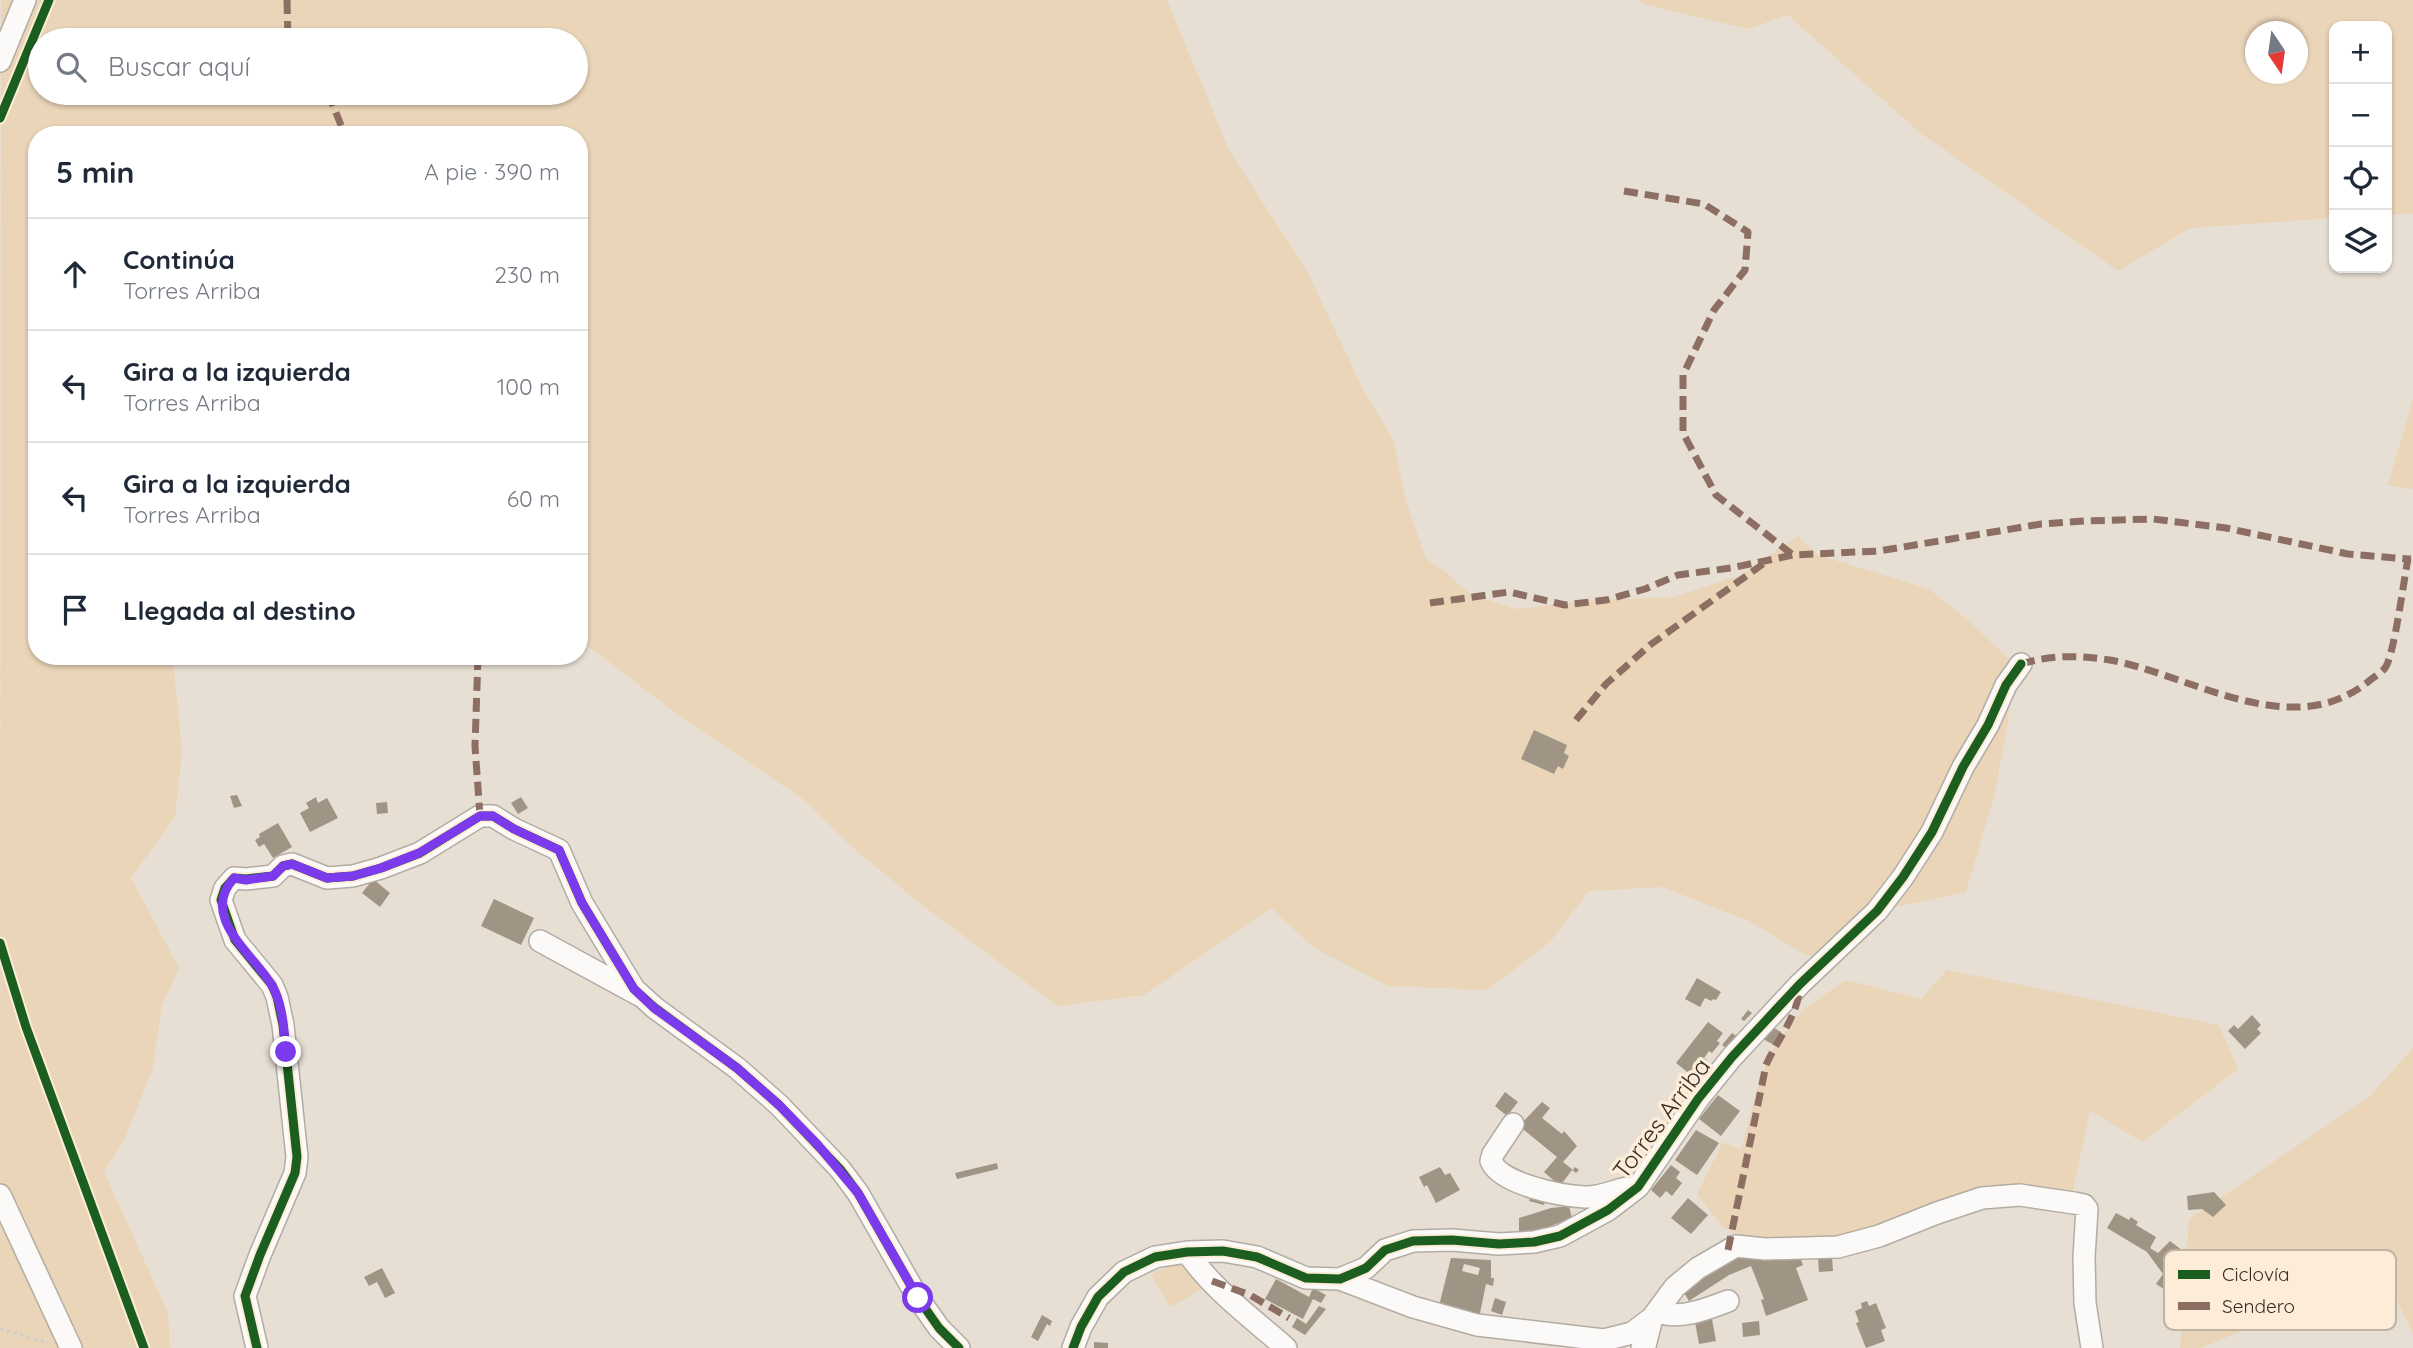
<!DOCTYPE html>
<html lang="es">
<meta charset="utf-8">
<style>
body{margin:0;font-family:Quicksand,sans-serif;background:#f6f6f7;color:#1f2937}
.controls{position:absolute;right:21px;top:21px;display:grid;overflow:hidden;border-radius:14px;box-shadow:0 2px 5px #0004}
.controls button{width:63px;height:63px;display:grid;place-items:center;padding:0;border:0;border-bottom:2px solid #e0e1e3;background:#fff;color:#1f2937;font:35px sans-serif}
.compass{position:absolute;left:2245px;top:21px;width:63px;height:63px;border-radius:50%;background:#fff;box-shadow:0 2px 5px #0004;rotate:167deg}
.stop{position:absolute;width:21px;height:21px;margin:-16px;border:5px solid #7c3aed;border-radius:50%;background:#fff}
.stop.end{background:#7c3aed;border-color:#fff;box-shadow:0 2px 7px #0008}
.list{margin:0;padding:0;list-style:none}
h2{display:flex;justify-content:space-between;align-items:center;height:91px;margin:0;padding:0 28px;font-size:30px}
h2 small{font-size:23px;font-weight:400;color:#747a83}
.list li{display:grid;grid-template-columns:46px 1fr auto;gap:21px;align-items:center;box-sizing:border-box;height:112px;padding:0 28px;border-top:2px solid #e0e1e3}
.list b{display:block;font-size:26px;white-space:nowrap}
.list p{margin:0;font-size:23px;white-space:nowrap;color:#747a83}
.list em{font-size:23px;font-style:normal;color:#747a83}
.icon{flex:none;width:38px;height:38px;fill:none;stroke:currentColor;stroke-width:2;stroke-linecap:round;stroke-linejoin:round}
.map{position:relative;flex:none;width:2413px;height:1348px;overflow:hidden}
.search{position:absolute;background:#fff;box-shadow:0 2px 5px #0004;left:28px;top:28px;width:560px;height:77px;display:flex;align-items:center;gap:18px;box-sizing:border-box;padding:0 24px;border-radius:38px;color:#747a83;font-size:26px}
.panel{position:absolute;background:#fff;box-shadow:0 2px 5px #0004;left:28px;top:126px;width:560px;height:539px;border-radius:28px}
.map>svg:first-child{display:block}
</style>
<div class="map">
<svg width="2413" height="1348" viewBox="0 0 2413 1348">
<rect width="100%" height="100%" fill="#e7dfd3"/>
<path fill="#ead5b8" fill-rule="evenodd" d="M1,0H1167L1229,150L1307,271L1363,389L1393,440L1406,501L1426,559L1443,570L1470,594L1516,609L1596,600L1674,597L1741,575L1798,536L1818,555L1929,589L1969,621L2012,662L2008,723L1994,796L1966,892L1877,911L1825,960L1804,954L1749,921L1662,887L1589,891L1550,942L1487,990L1388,986L1314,948L1271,908L1144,995L1058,1006L922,905L852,847L803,799L681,717L579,639V135H37V656H173V660L182,751L175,817L131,878L179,968L162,1005L153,1068L125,1138L104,1172L168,1313L170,1348H0ZM40,40H576V93H40Z
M1639,0H2413V213L2387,215V26H2334V218L2190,228L2118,271L1919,132L1788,15L1748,29L1643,4ZM2256,32H2298V74H2256Z
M2413,399V489L2388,485Z
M1947,970L2219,1025L2238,1069L2142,1142L2090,1110L2072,1195L2018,1189L1866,1235L1749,1242L1723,1227L1697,1194L1723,1142L1741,1150L1760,1080L1771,1051L1804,1009L1846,980L1921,999Z
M2413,1048V1334L2383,1271L2201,1348H2180L2189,1219L2369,1097Z
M1185,1261L1201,1290L1170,1307L1151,1274Z"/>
<path fill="#a09584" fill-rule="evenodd" d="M1534,730L1567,745L1564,753L1569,756L1563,769L1558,766L1554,774L1521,759Z
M237,795L242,806L234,808L230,796Z
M316,797L318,803L327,798L338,818L310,832L300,813L309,808L306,803Z
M521,797L528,808L518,814L511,803Z
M387,802L388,813L377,814L376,803Z
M278,823L292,847L273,858L264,844L259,847L255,840L260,837L259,834Z
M373,879L390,893L380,907L362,893Z
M494,899L534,918L521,945L481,926Z
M1697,978L1721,992L1716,1000L1713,999L1712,1001L1705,998L1700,1007L1685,999Z
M1748,1010L1752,1013L1744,1021L1741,1019Z
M2252,1015L2261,1025L2257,1029L2261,1033L2245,1049L2228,1031L2234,1025L2238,1029Z
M1708,1022L1723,1033L1717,1041L1720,1043L1712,1053L1709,1051L1704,1058L1707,1060L1699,1071L1696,1068L1691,1075L1676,1063Z
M1771,1026L1781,1032L1774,1045L1763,1039Z
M1732,1033L1739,1038L1729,1050L1722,1045Z
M1505,1092L1518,1102L1507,1116L1495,1106Z
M1718,1095L1740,1111L1721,1136L1699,1119Z
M1542,1102L1550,1108L1542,1118L1562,1134L1564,1131L1577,1146L1563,1162L1573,1170L1575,1167L1579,1170L1576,1173L1572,1170L1560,1186L1544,1172L1557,1157L1519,1126Z
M1696,1130L1719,1143L1697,1175L1675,1160Z
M997,1163L998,1169L957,1179L955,1173Z
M1671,1165L1680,1172L1676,1178L1682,1183L1672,1196L1666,1191L1660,1198L1651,1190Z
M1440,1167L1445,1175L1450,1173L1460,1190L1436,1203L1427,1185L1424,1187L1419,1177Z
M1532,1192L1547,1195L1544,1205L1529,1201Z
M2214,1192L2226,1205L2213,1217L2202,1209L2188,1210L2187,1196Z
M1688,1198L1708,1215L1691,1234L1671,1218Z
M1569,1206L1572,1218L1543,1229L1519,1232V1218L1551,1208Z
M2116,1213L2129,1220L2131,1217L2138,1222L2136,1225L2156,1237L2150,1248L2158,1253L2170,1241L2200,1264L2178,1298L2156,1284L2163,1274L2147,1252L2107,1228Z
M1798,1252L1803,1265L1796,1268L1808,1300L1766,1316L1761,1300L1764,1299L1751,1266L1729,1275L1689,1301L1683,1291L1729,1254Z
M1832,1257L1833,1271L1819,1272L1818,1258Z
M1451,1258L1491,1260V1278H1494L1493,1286L1486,1284L1479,1318L1438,1310ZM1464,1264L1480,1268L1478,1275L1462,1271Z
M382,1268L395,1293L385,1298L377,1282L369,1286L364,1277Z
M1276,1279L1309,1297L1313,1288L1326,1295L1321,1303L1313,1299L1303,1319L1265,1299Z
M1495,1298L1506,1302L1502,1315L1491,1311Z
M1867,1301L1869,1306L1876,1303L1886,1328L1881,1330L1885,1341L1866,1348L1856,1323L1859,1322L1855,1311L1862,1308L1861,1303Z
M1319,1306L1326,1309L1305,1335L1292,1327L1297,1318L1306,1324Z
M1042,1315L1052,1321L1050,1326L1047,1324L1038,1341L1031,1337Z
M1712,1319L1716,1341L1699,1344L1695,1322Z
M1759,1321L1760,1335L1743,1337L1742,1323Z
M1094,1342L1108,1343V1348H1094Z"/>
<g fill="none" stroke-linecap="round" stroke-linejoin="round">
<g stroke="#b2aca3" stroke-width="24">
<path id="minor" d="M0,61L25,0
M540,941L639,995
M1513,1124L1493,1154L1491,1161C1500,1184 1561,1196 1585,1197C1600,1198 1617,1189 1633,1187
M0,1195L71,1348
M1187,1252C1213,1290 1252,1318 1286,1348
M1340,1279L1413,1307L1477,1325L1604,1340L1632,1333L1652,1318L1675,1287L1698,1268L1736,1246L1765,1249L1838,1247L1879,1236L1937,1213L1982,1198L2020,1195L2074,1203L2084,1205L2087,1209L2084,1257L2085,1303L2092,1348
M1658,1312C1679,1320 1707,1309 1728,1301
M257,1348L245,1296L260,1255L295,1173L297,1157L283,1025L277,997L272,985L235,940L221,900L225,888L234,878L246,879L273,876L283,866L292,864L327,878L353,876L381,868L420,853L480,816H493L514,829L559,850L582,903L634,989L655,1008L737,1068L779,1105L840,1169L858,1193L918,1298L939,1328L959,1348
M1073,1348L1081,1327L1098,1297L1124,1272L1155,1257L1187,1252L1223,1251L1257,1257L1306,1278L1340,1279L1366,1268L1385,1250L1413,1241L1452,1240L1499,1244L1534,1242L1560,1236L1608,1210L1638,1187L1698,1099L1732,1057L1800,984L1877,911L1903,877L1932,832L1963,767L1988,725L2006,685L2021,664
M1642,1348L1645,1346L1652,1318"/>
</g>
<path stroke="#d1cfcb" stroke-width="3.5" stroke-dasharray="3.5 3.5" stroke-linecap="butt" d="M0,1329L48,1343"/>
<use href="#minor" stroke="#fbfaf8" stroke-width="21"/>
<path stroke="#8d6e63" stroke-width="7" stroke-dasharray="14 7" stroke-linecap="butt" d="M287,0L288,40
M328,93L345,135
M1624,191L1704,204L1748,232L1745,270L1714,310L1683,375V433L1716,495L1793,555
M1430,603L1509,592L1565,605L1606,600L1645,589L1678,575L1731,568L1793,555L1879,551L2041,524L2085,521L2153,519L2226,528L2348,554L2408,559
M478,656L475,746L480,816
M2021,664C2051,655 2079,655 2110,660C2191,675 2292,744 2369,681C2374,677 2381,673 2385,668C2394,657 2404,578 2408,559H2413
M1576,720L1606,684L1650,645L1763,564
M1728,1250L1766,1065C1778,1038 1799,1015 1800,984
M1212,1281L1250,1295L1289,1318"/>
<g stroke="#fdedd8" stroke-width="13">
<path id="cycleway" d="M0,118L49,0
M0,943L26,1027L144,1348
M257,1348L245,1296L260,1255L295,1173L297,1157L283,1025L277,997L272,985L235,940L221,900L225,888L234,878L246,879L273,876L283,866L292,864L327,878L353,876L381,868L420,853L480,816H493L514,829L559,850L582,903L634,989L655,1008L737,1068L779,1105L840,1169L858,1193L918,1298L939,1328L959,1348
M1073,1348L1081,1327L1098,1297L1124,1272L1155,1257L1187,1252L1223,1251L1257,1257L1306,1278L1340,1279L1366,1268L1385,1250L1413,1241L1452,1240L1499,1244L1534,1242L1560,1236L1608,1210L1638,1187L1698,1099L1732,1057L1800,984L1877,911L1903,877L1932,832L1963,767L1988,725L2006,685L2021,664"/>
</g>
<use href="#cycleway" stroke="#1b5e20" stroke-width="9"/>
</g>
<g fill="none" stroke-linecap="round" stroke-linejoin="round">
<path stroke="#7c3aed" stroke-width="9" d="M286,1052C284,1030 283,1003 271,984C252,953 199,916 234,878L246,880L273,876L283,866L292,864L327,878L353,876L381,868L419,853L480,816H493L514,829L559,850L582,903L634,989L654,1008L737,1068L779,1105L817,1144L858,1193L918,1298"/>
</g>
<g text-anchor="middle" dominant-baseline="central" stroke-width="7" stroke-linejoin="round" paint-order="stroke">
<g font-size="24" fill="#322d25" stroke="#fdedd8">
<text transform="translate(1661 1118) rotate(-53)">Torres Arriba</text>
</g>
</g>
<rect x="2164" y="1250" width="232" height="80" rx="10" fill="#fdedd8" stroke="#c0b3a2" stroke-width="2"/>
<rect x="2178" y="1270" width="32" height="9" fill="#1b5e20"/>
<rect x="2178" y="1302" width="32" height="8" fill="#8d6e63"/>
<g font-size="19" fill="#322d25">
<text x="2222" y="1281">Ciclovía</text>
<text x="2222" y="1313">Sendero</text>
</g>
</svg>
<div class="controls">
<button>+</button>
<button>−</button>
<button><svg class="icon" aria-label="locate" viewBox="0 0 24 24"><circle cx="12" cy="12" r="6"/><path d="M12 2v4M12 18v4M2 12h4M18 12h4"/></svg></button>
<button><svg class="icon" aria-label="layers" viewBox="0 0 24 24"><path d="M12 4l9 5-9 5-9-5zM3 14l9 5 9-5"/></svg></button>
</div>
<svg class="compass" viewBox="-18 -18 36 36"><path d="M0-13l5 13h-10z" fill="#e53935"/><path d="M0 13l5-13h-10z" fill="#747a83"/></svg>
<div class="stop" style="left:918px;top:1298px"></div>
<div class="stop end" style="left:286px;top:1052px"></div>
<div class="search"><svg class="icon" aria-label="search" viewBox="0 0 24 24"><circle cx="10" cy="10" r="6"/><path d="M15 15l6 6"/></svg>Buscar aquí</div>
<section class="panel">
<h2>5 min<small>A pie · 390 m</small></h2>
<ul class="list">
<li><svg class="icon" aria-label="ahead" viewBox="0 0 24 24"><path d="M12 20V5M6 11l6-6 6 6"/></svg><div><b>Continúa</b><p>Torres Arriba</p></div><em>230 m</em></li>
<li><svg class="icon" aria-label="left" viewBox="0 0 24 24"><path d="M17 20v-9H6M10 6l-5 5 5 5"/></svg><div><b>Gira a la izquierda</b><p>Torres Arriba</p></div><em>100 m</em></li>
<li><svg class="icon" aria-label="left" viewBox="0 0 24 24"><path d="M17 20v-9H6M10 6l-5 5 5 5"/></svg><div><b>Gira a la izquierda</b><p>Torres Arriba</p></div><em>60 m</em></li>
<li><svg class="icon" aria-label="arrive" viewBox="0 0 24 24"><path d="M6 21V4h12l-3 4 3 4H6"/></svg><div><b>Llegada al destino</b></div></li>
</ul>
</section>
</div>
